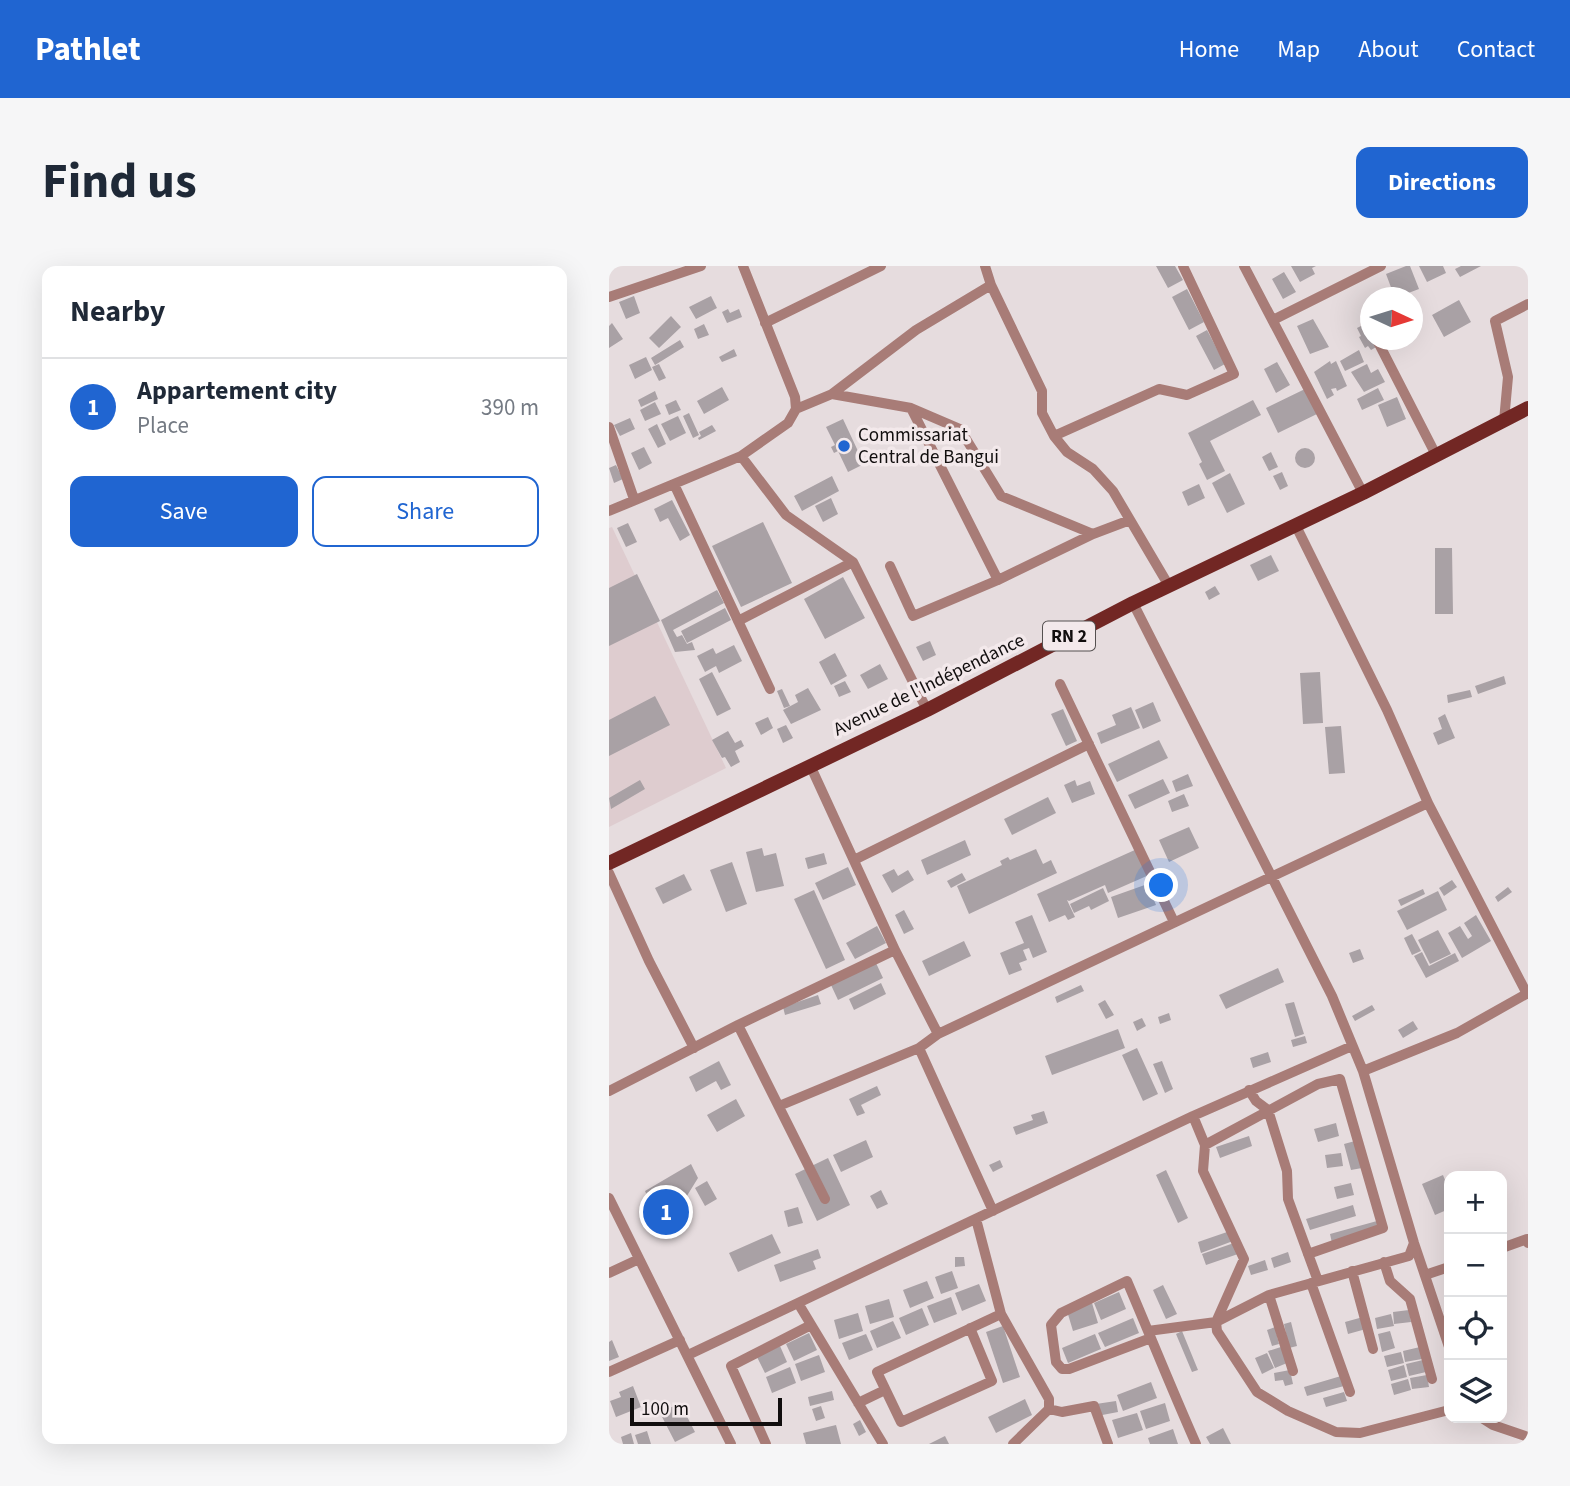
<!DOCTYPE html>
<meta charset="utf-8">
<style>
body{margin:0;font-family:"Source Sans 3",sans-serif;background:#f6f6f7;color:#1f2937}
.controls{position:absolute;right:21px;bottom:21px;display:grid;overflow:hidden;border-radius:14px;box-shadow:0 7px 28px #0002}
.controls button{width:63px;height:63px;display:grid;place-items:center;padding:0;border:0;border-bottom:2px solid #e0e1e3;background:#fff;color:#1f2937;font:35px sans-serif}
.compass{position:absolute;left:751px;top:21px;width:63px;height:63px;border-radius:50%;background:#fff;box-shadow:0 7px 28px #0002;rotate:94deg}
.scale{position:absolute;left:21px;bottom:18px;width:152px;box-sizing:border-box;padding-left:7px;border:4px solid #110e0e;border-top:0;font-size:19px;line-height:24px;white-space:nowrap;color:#110e0e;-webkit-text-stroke:5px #f3e9eb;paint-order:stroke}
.you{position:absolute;left:553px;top:620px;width:24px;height:24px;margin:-18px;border:5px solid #fff;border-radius:50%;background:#1a73e8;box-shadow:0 0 0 10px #1a73e833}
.badge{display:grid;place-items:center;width:46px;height:46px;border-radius:50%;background:#2065d1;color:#fff;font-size:23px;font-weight:700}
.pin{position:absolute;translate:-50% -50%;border:4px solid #fff;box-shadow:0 2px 7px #0006}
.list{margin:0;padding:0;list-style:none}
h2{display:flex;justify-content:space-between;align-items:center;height:91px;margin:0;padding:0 28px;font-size:30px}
h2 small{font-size:23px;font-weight:400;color:#747a83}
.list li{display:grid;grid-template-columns:46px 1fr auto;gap:21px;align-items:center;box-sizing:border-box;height:98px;padding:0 28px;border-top:2px solid #e0e1e3}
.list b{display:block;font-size:26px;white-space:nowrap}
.list p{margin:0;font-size:23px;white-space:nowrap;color:#747a83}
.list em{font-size:23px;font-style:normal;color:#747a83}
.actions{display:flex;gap:14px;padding:21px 28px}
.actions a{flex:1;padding:16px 0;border:2px solid #2065d1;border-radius:14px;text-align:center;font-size:24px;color:#2065d1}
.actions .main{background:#2065d1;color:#fff}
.icon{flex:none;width:38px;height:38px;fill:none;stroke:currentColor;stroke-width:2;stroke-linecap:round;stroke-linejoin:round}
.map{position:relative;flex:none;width:919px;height:1178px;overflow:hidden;border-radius:14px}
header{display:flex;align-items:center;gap:42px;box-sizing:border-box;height:98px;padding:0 35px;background:#2065d1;color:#fff}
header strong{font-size:33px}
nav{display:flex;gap:38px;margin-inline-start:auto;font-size:24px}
.intro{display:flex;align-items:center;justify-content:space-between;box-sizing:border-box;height:168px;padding:0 42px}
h1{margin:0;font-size:49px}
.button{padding:18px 32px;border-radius:14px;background:#2065d1;color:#fff;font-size:24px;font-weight:700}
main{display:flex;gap:42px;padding:0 42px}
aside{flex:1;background:#fff;border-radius:14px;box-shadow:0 7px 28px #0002}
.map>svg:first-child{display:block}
</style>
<header>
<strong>Pathlet</strong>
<nav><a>Home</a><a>Map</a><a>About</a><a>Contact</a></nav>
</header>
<div class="intro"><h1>Find us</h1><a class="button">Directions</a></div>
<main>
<aside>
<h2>Nearby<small></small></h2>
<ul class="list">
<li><span class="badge">1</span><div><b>Appartement city</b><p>Place</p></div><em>390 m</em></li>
</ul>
<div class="actions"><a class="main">Save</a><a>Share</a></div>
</aside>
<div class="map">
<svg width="919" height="1178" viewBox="0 0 919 1178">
<rect width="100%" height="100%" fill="#e6dcde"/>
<path fill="#decccf" d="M3,261L117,502L0,561V262Z"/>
<path fill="#a9a1a5" d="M547,0H566L574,14L559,22Z
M682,0H707L703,2L706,8L691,16Z
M797,0H801L810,23L786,32L777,8Z
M810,0H834L837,7L818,16Z
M852,0H872L851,11L846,3Z
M675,6L687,26L674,33L663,13Z
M578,23L595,56L580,64L563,31Z
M25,30L31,47L17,53L10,36Z
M102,30L108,42L87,53L80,41Z
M850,34L862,56L835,71L823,49Z
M119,43L121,47L130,43L133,51L118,57L113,46Z
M62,50L72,61L50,82L40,72Z
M704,53L720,81L701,88L688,60Z
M3,57L14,73L0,82V60Z
M95,58L100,69L89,73L85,63Z
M756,58L762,67V74H765L769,80L762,84L759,80L756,82L750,71L752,70L748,62Z
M598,64L616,98L605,104L587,70Z
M71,74L75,81L46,99L42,92Z
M125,83L128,90L113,96L110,91Z
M750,84L755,96L736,105L731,95Z
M37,91L43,104L26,113L20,99Z
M721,95L722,98L727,95L738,120L728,125L727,122L722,123L725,129L718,133L705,106Z
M668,96L681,119L667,127L655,103Z
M50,98L57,112L50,115L43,101Z
M758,98L762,107L769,103L776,116L755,126L742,106Z
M113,121L120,134L95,148L88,135Z
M769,122L775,134L753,144L748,133Z
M696,123L708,148L669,167L657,142Z
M46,125L49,133L32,141L29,134Z
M788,131L797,153L778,161L769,139Z
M67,134L72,144L60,149L56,139Z
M644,134L652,149L601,175L616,205L598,214L590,198L593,196L579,167Z
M46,136L52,148L36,155L31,144Z
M80,147L90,169L84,172L74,150Z
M69,150L77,167L61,175L52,158Z
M21,152L26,163L11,170L5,159Z
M234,153L255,198L239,206L229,185L225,187L222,181L226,179L217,161Z
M48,158L57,178L49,182L39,163Z
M103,159L107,165L90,174L89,172L92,170L90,166Z
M35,181L43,197L30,204L22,187Z
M686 192a10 10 0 1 1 20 0a10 10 0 1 1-20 0Z
M662,186L669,201L660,205L653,191Z
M7,199L14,213L5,217L0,202Z
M673,206L679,220L671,224L664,210Z
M621,207L636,238L618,247L603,217Z
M223,210L230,225L193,245L185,230Z
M590,218L596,232L579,240L573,226Z
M222,232L229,248L214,256L206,240Z
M63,234L81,269L71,275L59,252L51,256L45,243Z
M154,256L183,317L132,341L103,280Z
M19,257L28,276L17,281L8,262Z
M826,282H843L844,348H826Z
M662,289L670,305L649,315L641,299Z
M28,308L51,355L0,380V322Z
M234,311L256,352L216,373L195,333Z
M606,320L611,328L600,334L596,326Z
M108,324L115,337L64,364L68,371L73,369L78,378L83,376L86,384L66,386L52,354Z
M116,342L122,354L78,377L72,365Z
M321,375L327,389L314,395L307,381Z
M125,379L133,395L110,407L107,400L96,406L88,390L104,382L107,388Z
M226,387L238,410L222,419L210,396Z
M271,398L279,413L259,423L251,409Z
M103,406L122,443L108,450L90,413Z
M711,406L714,457L694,458L691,407Z
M895,410L897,418L869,428L866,420Z
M236,415L242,426L230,431L225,420Z
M199,422L212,444L182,458L174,444L189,436L186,429Z
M173,423L181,440L175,442L168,425Z
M861,424L863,431L839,437L838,429Z
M46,430L61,459L0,490V454Z
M544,436L552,455L534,463L526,444Z
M522,441L531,462L492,478L488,467L507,459L503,449Z
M454,443L468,475L457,480L442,448Z
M836,448L846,472L829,479L824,467L833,463L829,452Z
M159,451L164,462L152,469L146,457Z
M177,459L184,472L174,477L168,463Z
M732,460L736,507L720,508L716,461Z
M119,465L126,477L132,474L135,480L126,485L131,496L122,501L116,491L113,492L103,474Z
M550,474L559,492L508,516L499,498Z
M579,508L584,520L567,526L563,515Z
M554,513L561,527L526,543L519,529Z
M31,514L36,523L2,543L0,532Z
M466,514L468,520L481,515L486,528L463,537L455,519Z
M575,528L580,540L563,546L559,535Z
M439,531L447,547L403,569L395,553Z
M580,561L590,582L560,596L550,574Z
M356,574L362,589L318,609L312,594Z
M153,582L155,590L167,587L175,620L147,626L137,586Z
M427,583L434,598L442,594L448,607L360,648L348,620L393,599L391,595L399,591L401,594Z
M528,583L540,609L499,627L496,619L460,635L458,634L466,651L459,654L456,649L440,656L428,628Z
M215,587L218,598L199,603L196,592Z
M123,596L138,638L117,646L101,604Z
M239,601L247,619L214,634L206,617Z
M285,603L289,610L299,604L305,614L283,627L273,609Z
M353,607L357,614L342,622L338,615Z
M75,608L83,624L54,638L46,622Z
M843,614L848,621L835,630L830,622Z
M547,615L553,631L545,634L547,639L509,652L502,631Z
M899,621L903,626L889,636L886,631Z
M494,622L500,635L482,644L480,640L465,647L461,638Z
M814,623L816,628L792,640L789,634Z
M205,624L236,694L217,703L185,633Z
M829,625L838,644L798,664L788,645Z
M295,644L305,663L295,668L286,649Z
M423,649L438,686L424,692L420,682L414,684L418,694L410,697L413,704L400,709L391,687L415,677L406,656Z
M867,649L882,675L853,692L839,667L851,660L859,673L863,670L855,657Z
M268,660L277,677L246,693L237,677Z
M829,664L842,688L821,698L809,674Z
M803,668L812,685L803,689L795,672Z
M355,675L362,690L320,710L313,695Z
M751,683L755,693L744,697L740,687Z
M813,686L820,700L846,687L850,695L817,712L805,690Z
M267,697L274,712L229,734L222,719Z
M669,702L675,716L617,743L610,729Z
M272,717L277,728L245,744L240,733Z
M472,719L475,725L448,737L446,731Z
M209,729L212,738L176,749L174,741Z
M496,734L505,749L497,753L489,738Z
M685,736L695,768L686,771L676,738Z
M763,739L766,744L746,755L743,750Z
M560,747L562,754L551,758L549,751Z
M533,752L537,760L528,765L524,756Z
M804,755L809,763L794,772L789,764Z
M509,763L516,782L443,809L436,790Z
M696,770L698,777L684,781L682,774Z
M528,782L549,828L534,835L513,789Z
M659,786L662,796L644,802L641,792Z
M110,795L122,819L112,824L107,815L87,826L80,811Z
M553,795L564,823L556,827L544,798Z
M268,820L272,829L252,839L256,847L248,850L240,833Z
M127,833L136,850L108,866L98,849Z
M435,845L439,857L407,869L404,861L424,854L422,849Z
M727,857L730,870L709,876L705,863Z
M640,870L643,880L611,892L607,881Z
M257,874L264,891L232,906L224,889Z
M746,875L753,902L742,904L735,878Z
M732,887L734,900L718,902L716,889Z
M219,892L241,939L208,955L186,908Z
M391,894L394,901L384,906L380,899Z
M82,898L89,912L55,967L36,925Z
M557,904L579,952L569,957L547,909Z
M834,909L840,924V943L826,949L813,918Z
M98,915L108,933L96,940L86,922Z
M742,917L745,929L728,933L725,921Z
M272,924L279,938L268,943L261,930Z
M744,939L747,950L701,964L697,953Z
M189,941L194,957L179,961L175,945Z
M768,955L770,963L723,977L721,968Z
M621,965L624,975L592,987L589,976Z
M163,968L172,987L129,1006L120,987Z
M625,977L629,988L597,999L593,988Z
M209,983L212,992L204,995L207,1003L171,1016L165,999Z
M679,986L682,996L665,1002L662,992Z
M346,991H355L356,1000L346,1001Z
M656,994L659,1004L642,1009L639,1000Z
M343,1005L349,1022L332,1028L326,1011Z
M318,1015L325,1032L301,1042L294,1024Z
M370,1018L377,1035L353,1045L346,1027Z
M554,1019L568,1048L557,1053L544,1024Z
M510,1026L517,1043L492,1054L485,1037Z
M342,1031L348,1048L325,1057L318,1040Z
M280,1033L285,1051L261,1058L256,1040Z
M483,1037L489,1057L464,1065L458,1045Z
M313,1042L320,1059L297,1069L290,1052Z
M800,1044L802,1056L785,1058L784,1046Z
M249,1047L254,1065L230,1073L225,1054Z
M782,1048L785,1060L768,1063L766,1052Z
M754,1051L757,1063L739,1068L736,1056Z
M524,1052L530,1067L496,1081L489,1067Z
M284,1055L292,1072L268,1082L261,1065Z
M682,1056L688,1080L680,1082L675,1058Z
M394,1060L411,1111L394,1117L377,1066Z
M666,1061L670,1078L663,1080L658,1064Z
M573,1065L589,1104L583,1106L567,1068Z
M781,1065L786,1082L773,1086L769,1068Z
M200,1067L208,1084L185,1095L177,1078Z
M257,1068L264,1084L240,1094L233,1077Z
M486,1068L492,1083L459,1097L453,1082Z
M3,1074L10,1091L0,1095V1076Z
M171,1080L178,1096L156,1107L148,1091Z
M672,1081L678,1097L666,1102L659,1085Z
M811,1081L813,1093L796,1096L794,1085Z
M792,1086L795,1097L778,1101L775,1090Z
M658,1087L665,1102L653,1108L646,1092Z
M210,1089L216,1106L192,1115L186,1098Z
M814,1094L817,1106L800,1110L797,1098Z
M795,1099L798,1111L782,1115L779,1104Z
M181,1101L187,1117L163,1127L157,1111Z
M681,1104L684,1118L676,1120L674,1114L666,1115L665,1107Z
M818,1109L820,1121L803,1123L801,1112Z
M732,1110L735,1120L698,1130L695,1121Z
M799,1113L802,1124L785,1129L782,1118Z
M542,1116L548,1132L514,1145L508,1129Z
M24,1120L32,1141L7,1151L1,1135L12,1131L10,1126Z
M223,1125L225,1134L201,1140L199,1131Z
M735,1126L738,1135L717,1141L714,1132Z
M416,1133L423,1149L387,1167L379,1151Z
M507,1135L509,1146L488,1150L487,1138Z
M71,1137L86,1166L66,1176L51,1147Z
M556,1137L561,1155L537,1163L531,1145Z
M212,1140L216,1152L207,1155L203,1143Z
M528,1147L534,1164L509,1172L503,1154Z
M251,1154L257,1166L250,1170L244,1158Z
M227,1159L232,1178H197L194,1167Z
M614,1162L622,1178H601L597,1171Z
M564,1163L569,1178H541L539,1172Z
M38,1165L42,1178H29L26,1169Z
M22,1167L25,1178H14L12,1171Z
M336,1170L340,1178H320Z"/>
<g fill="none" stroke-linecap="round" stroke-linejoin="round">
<path stroke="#a87c77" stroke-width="10" d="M376,0L382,19L433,125V147L445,170L458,186L484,203L504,225L560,320
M635,0L754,227
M0,31L92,0
M664,54L772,0
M156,57L272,0
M768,74L827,189
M223,128L302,142L351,163L392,230L484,268
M302,142L389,314
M187,143L223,128L307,64L382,19
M895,155L899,111L886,55L919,38
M0,161L25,233
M445,170L550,123L578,129L625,108L574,0
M132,190L177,249L244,296L318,444
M65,218L161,423
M0,245L132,190L179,157L187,143L186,131L134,0
M687,260L778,444L819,537L918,728
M281,300L304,350L389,314L484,268L521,254
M524,337L723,730L754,805L805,977L840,1081
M129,355L244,296
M451,418L565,656
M201,499L286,684L329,768
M245,594L480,478
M0,607L40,695L85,782
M129,759L216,933
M754,805L848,767L919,727
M640,824L647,835L659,844L678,905L679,933L709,1015
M0,825L129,759L286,684
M170,840L310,782
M584,850L596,879L594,905L635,993L607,1056L608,1065L648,1126L679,1145L727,1166L751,1167L840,1144
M596,879L709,818L731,813L774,962L699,988
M0,932L122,1178
M384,945L310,782L329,768L819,537
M367,953L392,1048L440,1133V1143L404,1178
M893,982L918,973L919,977
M775,996L781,1015L801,1033L823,1113
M743,1005L764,1083
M0,1007L30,993
M816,1009L840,1001
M702,1017L741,1126
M660,1029L684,1105
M189,1037L274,1178
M361,1062L383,1115L292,1156L268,1106L392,1048
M539,1065L607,1056L660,1029L800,990L805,977
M542,1072L460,1103H453L447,1096L442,1059L452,1047L518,1015C541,1069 563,1124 587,1178
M79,1089L584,850L743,780
M0,1106L71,1074
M249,1137L276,1124
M440,1143L453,1146L485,1140L499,1178
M873,1152L884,1159L919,1171
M157,1178L122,1100L202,1059"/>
<path stroke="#722724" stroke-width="14" d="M0,597L318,444L524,337L754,227L919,142"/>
</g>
<circle fill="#2065d1" stroke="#f3e9eb" stroke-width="2.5" cx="235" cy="180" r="7"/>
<g text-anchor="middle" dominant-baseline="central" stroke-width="7" stroke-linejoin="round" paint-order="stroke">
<rect fill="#f3e9eb" stroke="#555050" stroke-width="2" x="434" y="355.5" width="52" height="29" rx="5"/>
<g font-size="18" font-weight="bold" fill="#110e0e">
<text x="460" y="370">RN 2</text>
</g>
<g font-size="19" fill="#110e0e" stroke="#f3e9eb" text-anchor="start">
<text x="249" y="169">Commissariat<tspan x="249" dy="22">Central de Bangui</tspan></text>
</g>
<g font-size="19" fill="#110e0e" stroke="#f3e9eb">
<text transform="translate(320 419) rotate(-26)">Avenue de l'Indépendance</text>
</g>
</g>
</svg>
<div class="controls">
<button>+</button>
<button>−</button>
<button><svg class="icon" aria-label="locate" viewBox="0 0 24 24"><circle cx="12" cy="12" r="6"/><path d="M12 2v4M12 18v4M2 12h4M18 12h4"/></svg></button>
<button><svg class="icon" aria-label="layers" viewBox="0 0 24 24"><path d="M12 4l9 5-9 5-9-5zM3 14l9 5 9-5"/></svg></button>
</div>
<svg class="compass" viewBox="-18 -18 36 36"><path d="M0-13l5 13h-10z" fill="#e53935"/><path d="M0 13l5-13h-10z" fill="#747a83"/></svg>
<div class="scale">100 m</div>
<div class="you"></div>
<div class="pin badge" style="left:57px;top:946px">1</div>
</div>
</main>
